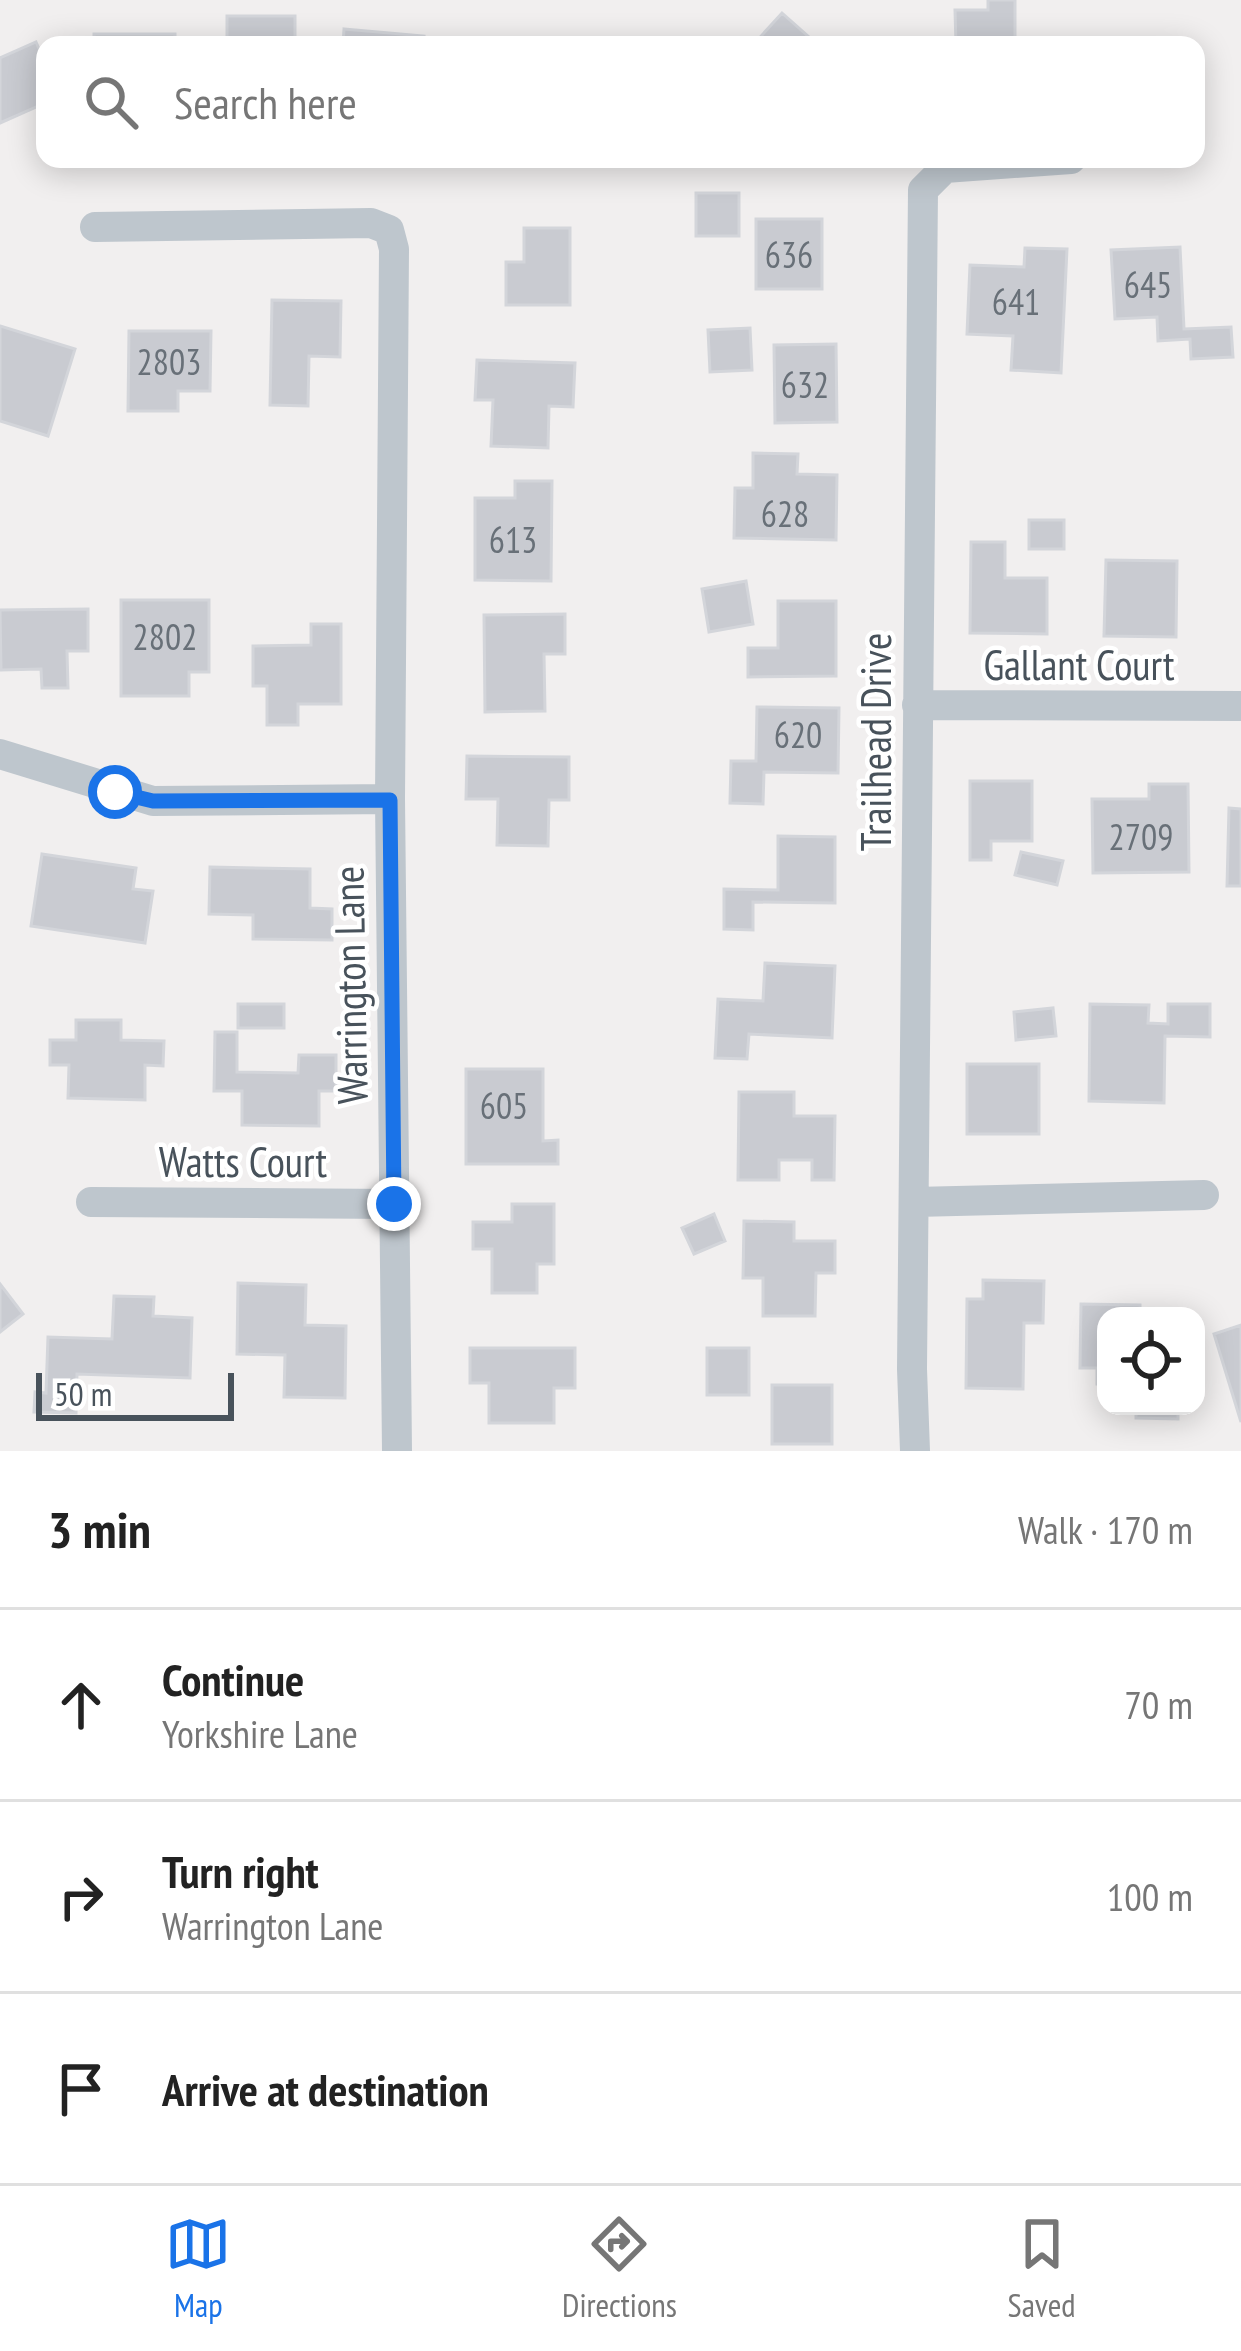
<!DOCTYPE html>
<meta charset="utf-8">
<style>
body{margin:0;font-family:"PT Sans Narrow",sans-serif;background:#f6f6f6;color:#222}
.controls{position:absolute;right:36px;bottom:36px;display:grid;overflow:hidden;border-radius:24px;box-shadow:0 6px 30px #0003}
.controls button{width:108px;height:108px;display:grid;place-items:center;padding:0;border:0;border-bottom:3px solid #e0e0e0;background:#fff;color:#222;font:60px sans-serif}
.scale{position:absolute;left:36px;bottom:30px;width:198px;box-sizing:border-box;padding-left:12px;border:6px solid #48525b;border-top:0;font-size:33px;line-height:42px;white-space:nowrap;color:#48525b;-webkit-text-stroke:9px #fff;paint-order:stroke}
.stop{position:absolute;width:36px;height:36px;margin:-27px;border:9px solid #1a73e8;border-radius:50%;background:#fff}
.stop.end{background:#1a73e8;border-color:#fff;box-shadow:0 3px 12px #0008}
.list{margin:0;padding:0;list-style:none}
h2{display:flex;justify-content:space-between;align-items:center;height:156px;margin:0;padding:0 48px;font-size:51px}
h2 small{font-size:39px;font-weight:400;color:#767676}
.list li{display:grid;grid-template-columns:78px 1fr auto;gap:36px;align-items:center;box-sizing:border-box;height:192px;padding:0 48px;border-top:3px solid #e0e0e0}
.list b{display:block;font-size:45px;white-space:nowrap}
.list p{margin:0;font-size:39px;white-space:nowrap;color:#767676}
.list em{font-size:39px;font-style:normal;color:#767676}
.icon{flex:none;width:66px;height:66px;fill:none;stroke:currentColor;stroke-width:2;stroke-linecap:round;stroke-linejoin:round}
.map{position:relative;flex:none;width:1241px;height:1451px;overflow:hidden}
.search{position:absolute;background:#fff;box-shadow:0 6px 30px #0003;left:36px;right:36px;top:36px;height:132px;display:flex;align-items:center;gap:30px;box-sizing:border-box;padding:0 42px;border-radius:24px;color:#767676;font-size:45px}
.sheet{height:732px;background:#fff}
nav{display:flex;justify-content:space-around;align-items:center;box-sizing:border-box;height:168px;border-top:3px solid #e0e0e0;background:#fff;font-size:33px;color:#767676}
nav a{display:grid;justify-items:center;gap:6px}
nav .on{color:#1a73e8}
.map>svg:first-child{display:block}
</style>
<div class="map">
<svg width="1241" height="1451" viewBox="0 0 1241 1451">
<rect width="100%" height="100%" fill="#f1efef"/>
<path fill="#c9cbd1" stroke="#d3d5da" stroke-width="3" d="M988,0H1015V45H956L955,10H988Z
M782,13L818,45H753Z
M227,16H295V45H227Z
M344,29L424,36L423,45H343Z
M94,34H175V45H94Z
M36,42L45,62V103L0,123V58Z
M696,193H739V236H696Z
M756,219H822V289H756Z
M524,228H570V305H506V262H524Z
M1180,247L1184,329L1231,327L1233,357L1191,359L1190,339L1158,341L1157,317L1115,319L1111,250Z
M1025,248L1067,249L1061,373L1011,370L1013,336L967,334L970,265L1024,267Z
M272,300L341,301L340,357L309,356L308,406L270,405Z
M0,326L75,349L48,436L0,421Z
M750,328L752,370L710,372L708,330Z
M129,331H211L210,391H178V411H128Z
M836,344L837,422L775,423L774,345Z
M477,360L575,363L573,407L549,406L548,448L491,446L493,400H475Z
M753,453L798,454L797,474L837,475L836,540L734,538L735,488H753Z
M515,481H552L551,581L475,580V498H515Z
M1029,520H1064V549H1029Z
M971,542H1005V578H1047V634L970,633Z
M1106,560L1177,561L1176,637L1104,636Z
M746,581L753,624L709,632L702,589Z
M121,600H209V672H189V696H121Z
M778,601H836V676L748,677V648H778Z
M88,609V651H67L68,688H42L41,669L1,670L0,610Z
M565,614V654H544L545,711L485,712L484,615Z
M311,624H341V704H298V725H267V686H253V646L311,645Z
M757,707L839,708L838,773L764,772L763,804L730,803L731,761H756Z
M467,756L569,757V800H549L548,846L497,845L498,799H466Z
M970,781H1032V841H991V860H970Z
M1149,784H1188L1189,872L1093,873L1092,799H1149Z
M1229,808L1241,809V886H1227Z
M778,836L835,837V903L753,902V930L724,929V889L778,890Z
M1021,852L1063,861L1057,885L1015,875Z
M42,854L136,868L133,889L153,891L145,943L31,926Z
M210,867L310,869V908L332,909V940L253,939V915L209,914Z
M765,963L835,966L832,1038L749,1034L747,1059L715,1058L718,999L763,1001Z
M238,1004H284V1028H238Z
M1090,1004L1149,1005L1148,1023L1168,1024V1004H1210V1037L1165,1036L1164,1103L1089,1101Z
M1053,1008L1056,1036L1016,1040L1014,1012Z
M76,1020H121V1040L164,1041L163,1066L145,1065V1100L68,1098L69,1065H50V1040H76Z
M215,1032H237V1072L298,1073L299,1055H336V1091H319V1126L242,1125V1091H214Z
M967,1064H1039V1134H967Z
M466,1069H543V1141L558,1140V1164H466Z
M739,1092H794V1116H835L834,1180H812V1160H779V1180H738Z
M512,1204H554V1264H537V1293H492V1249H473V1222H512Z
M714,1214L725,1241L694,1254L682,1228Z
M744,1221L794,1222V1241H835V1273H816L815,1316H763V1278H743Z
M983,1280L1044,1281L1043,1323H1024L1023,1389L966,1388L967,1299H983Z
M238,1283L306,1285L305,1325L346,1326L345,1398L284,1397L285,1355L237,1354Z
M0,1284L23,1314L0,1332Z
M114,1296L154,1297L153,1316L192,1318L190,1378L77,1374L76,1413L34,1412L35,1392L46,1393L48,1337L112,1339Z
M1081,1304L1140,1305V1316H1106V1384H1097V1368H1080Z
M1241,1325V1422L1214,1334Z
M470,1348H575V1388H554V1423H489V1383H470Z
M707,1348H749V1395H707Z
M772,1385H832V1444H772Z
M1136,1406H1178V1419L1136,1418Z"/>
<g fill="none" stroke-linecap="round" stroke-linejoin="round">
<path stroke="#bec6cd" stroke-width="30" d="M95,227L371,223L389,230L394,249L390,799L397,1451
M917,705L1241,706
M0,754L153,801L390,799
M91,1202L395,1204
M915,1202L1204,1195
M915,1451L912,1369L923,190L945,168L1071,159"/>
</g>
<g fill="none" stroke-linecap="round" stroke-linejoin="round">
<path stroke="#1a73e8" stroke-width="15" d="M115,792L153,801L390,800L394,1204"/>
</g>
<g text-anchor="middle" dominant-baseline="central" stroke-width="9" stroke-linejoin="round" paint-order="stroke">
<g font-size="36" fill="#687078">
<text x="789" y="254">636</text>
<text x="1148" y="284">645</text>
<text x="1016" y="301">641</text>
<text x="169" y="361">2803</text>
<text x="805" y="384">632</text>
<text x="785" y="513">628</text>
<text x="513" y="539">613</text>
<text x="165" y="636">2802</text>
<text x="798" y="734">620</text>
<text x="1141" y="836">2709</text>
<text x="504" y="1105">605</text>
</g>
<g font-size="42" fill="#48525b" stroke="#fff">
<text x="1079" y="664">Gallant Court</text>
<text transform="translate(875 742) rotate(-90)">Trailhead Drive</text>
<text transform="translate(350 985) rotate(-91)">Warrington Lane</text>
<text x="243" y="1161">Watts Court</text>
</g>
</g>
</svg>
<div class="controls">
<button><svg class="icon" aria-label="locate" viewBox="0 0 24 24"><circle cx="12" cy="12" r="6"/><path d="M12 2v4M12 18v4M2 12h4M18 12h4"/></svg></button>
</div>
<div class="scale">50 m</div>
<div class="stop" style="left:115px;top:792px"></div>
<div class="stop end" style="left:394px;top:1204px"></div>
<div class="search"><svg class="icon" aria-label="search" viewBox="0 0 24 24"><circle cx="10" cy="10" r="6"/><path d="M15 15l6 6"/></svg>Search here</div>
</div>
<section class="sheet">
<h2>3 min<small>Walk · 170 m</small></h2>
<ul class="list">
<li><svg class="icon" aria-label="ahead" viewBox="0 0 24 24"><path d="M12 20V5M6 11l6-6 6 6"/></svg><div><b>Continue</b><p>Yorkshire Lane</p></div><em>70 m</em></li>
<li><svg class="icon" aria-label="right" viewBox="0 0 24 24"><path d="M7 20v-9h11M14 6l5 5-5 5"/></svg><div><b>Turn right</b><p>Warrington Lane</p></div><em>100 m</em></li>
<li><svg class="icon" aria-label="arrive" viewBox="0 0 24 24"><path d="M6 21V4h12l-3 4 3 4H6"/></svg><div><b>Arrive at destination</b></div></li>
</ul>
</section>
<nav>
<a class="on"><svg class="icon" aria-label="map" viewBox="0 0 24 24"><path d="M3 6l6-2 6 2 6-2v14l-6 2-6-2-6 2zM9 4v14M15 6v14"/></svg>Map</a>
<a><svg class="icon" aria-label="directions" viewBox="0 0 24 24"><path d="M12 3l9 9-9 9-9-9zM9 14v-3h6M13 9l2 2-2 2"/></svg>Directions</a>
<a><svg class="icon" aria-label="saved" viewBox="0 0 24 24"><path d="M7 4h10v16l-5-4-5 4z"/></svg>Saved</a>
</nav>
